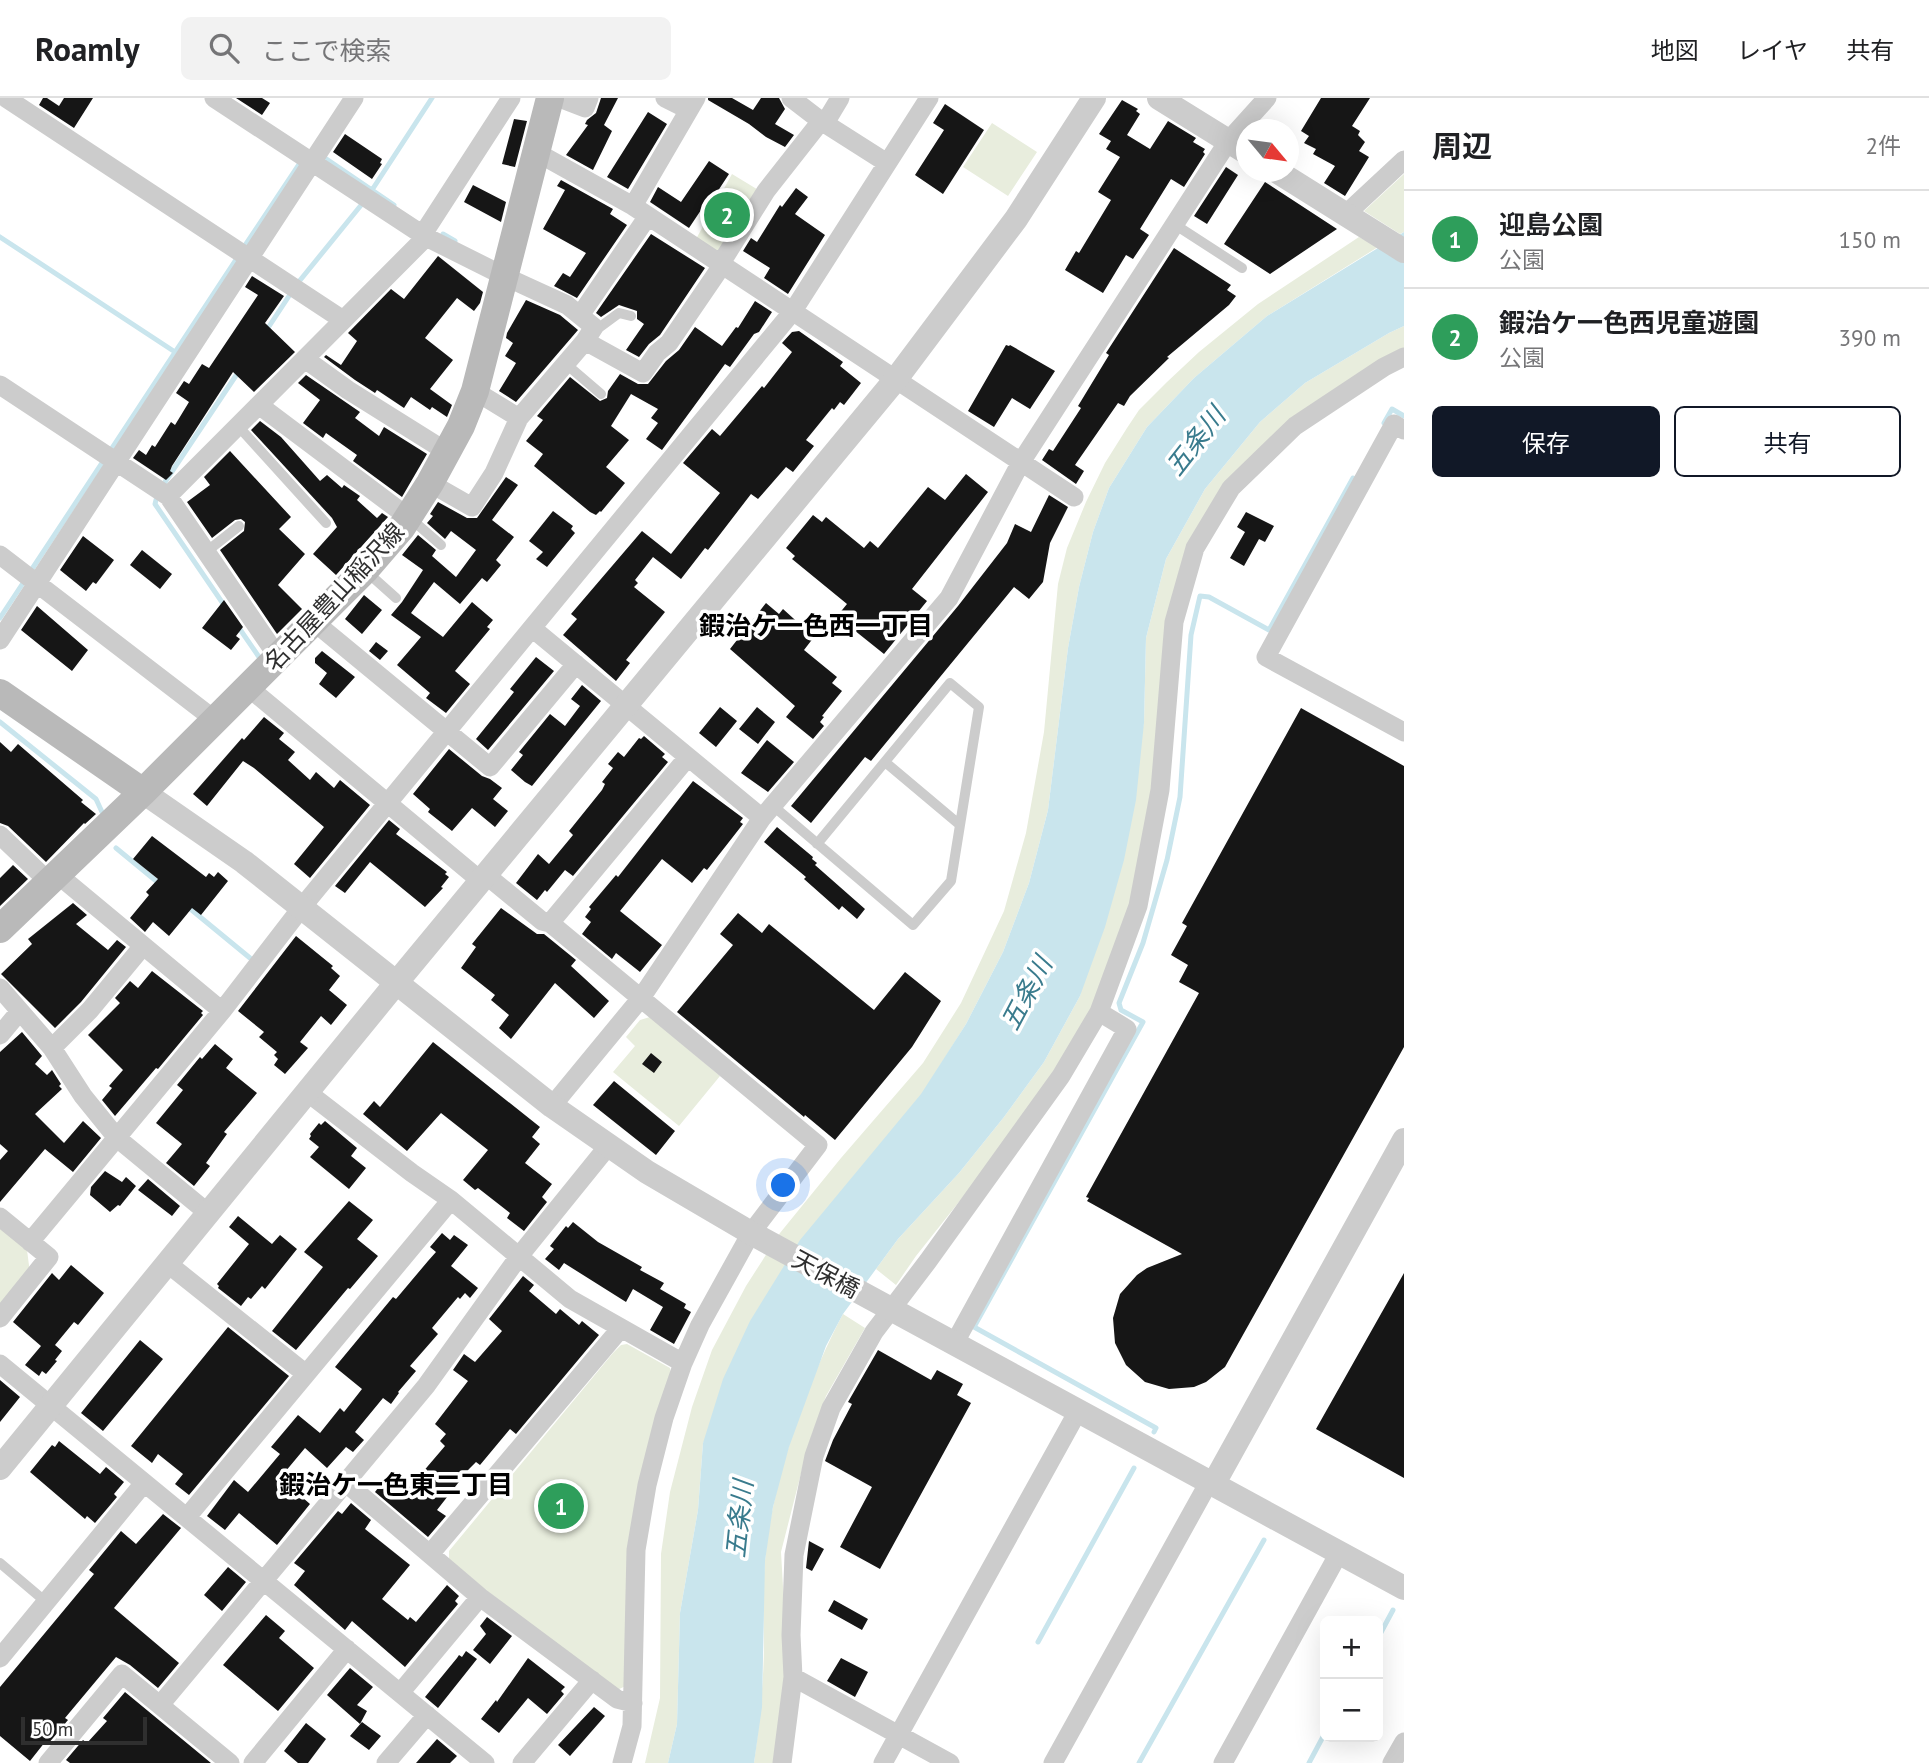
<!DOCTYPE html>
<html lang="ja">
<meta charset="utf-8">
<style>
body{margin:0;font-family:"PT Sans","Noto Sans JP",sans-serif;background:#f2f2f2;color:#202124}
.controls{position:absolute;right:21px;bottom:21px;display:grid;overflow:hidden;border-radius:10px;box-shadow:0 7px 28px #0002}
.controls button{width:63px;height:63px;display:grid;place-items:center;padding:0;border:0;border-bottom:2px solid #e0e0e0;background:#fff;color:#202124;font:35px sans-serif}
.compass{position:absolute;left:1236px;top:21px;width:63px;height:63px;border-radius:50%;background:#fff;box-shadow:0 7px 28px #0002;rotate:119deg}
.scale{position:absolute;left:21px;bottom:18px;width:126px;box-sizing:border-box;padding-left:7px;border:4px solid #2f2f2f;border-top:0;font-size:19px;line-height:24px;white-space:nowrap;color:#2f2f2f;-webkit-text-stroke:5px #fff;paint-order:stroke}
.you{position:absolute;left:784px;top:1088px;width:24px;height:24px;margin:-18px;border:5px solid #fff;border-radius:50%;background:#1a73e8;box-shadow:0 0 0 10px #1a73e833}
.badge{display:grid;place-items:center;width:46px;height:46px;border-radius:50%;background:#111827;color:#fff;font-size:23px;font-weight:700}
.pin{position:absolute;translate:-50% -50%;border:4px solid #fff;box-shadow:0 2px 7px #0006}
.list{margin:0;padding:0;list-style:none}
h2{display:flex;justify-content:space-between;align-items:center;height:91px;margin:0;padding:0 28px;font-size:30px}
h2 small{font-size:23px;font-weight:400;color:#757577}
.list li{display:grid;grid-template-columns:46px 1fr auto;gap:21px;align-items:center;box-sizing:border-box;height:98px;padding:0 28px;border-top:2px solid #e0e0e0}
.list b{display:block;font-size:26px;white-space:nowrap}
.list p{margin:0;font-size:23px;white-space:nowrap;color:#757577}
.list em{font-size:23px;font-style:normal;color:#757577}
.actions{display:flex;gap:14px;padding:21px 28px}
.actions a{flex:1;padding:16px 0;border:2px solid #111827;border-radius:10px;text-align:center;font-size:24px;color:#111827}
.actions .main{background:#111827;color:#fff}
.icon{flex:none;width:38px;height:38px;fill:none;stroke:currentColor;stroke-width:2;stroke-linecap:round;stroke-linejoin:round}
.map{position:relative;flex:none;width:1404px;height:1665px;overflow:hidden}
header{display:flex;align-items:center;gap:42px;box-sizing:border-box;height:98px;padding:0 35px;background:#fff;border-bottom:2px solid #e0e0e0}
header strong{font-size:33px}
nav{display:flex;gap:38px;margin-inline-start:auto;font-size:24px}
.search{width:490px;height:63px;background:#f2f2f2;display:flex;align-items:center;gap:18px;box-sizing:border-box;padding:0 24px;border-radius:10px;color:#757577;font-size:26px}
main{display:flex}
aside{flex:1;background:#fff}
.map>svg:first-child{display:block}
</style>
<header>
<strong>Roamly</strong>
<div class="search"><svg class="icon" aria-label="search" viewBox="0 0 24 24"><circle cx="10" cy="10" r="6"/><path d="M15 15l6 6"/></svg>ここで検索</div>
<nav><a>地図</a><a>レイヤ</a><a>共有</a></nav>
</header>
<main>
<div class="map">
<svg width="1404" height="1665" viewBox="0 0 1404 1665">
<rect width="100%" height="100%" fill="#fff"/>
<path fill="#e8eddd" d="M992,25L1037,54L1008,98L963,69Z
M732,76L760,93L720,157L696,141Z
M1404,76V134L1400,136L1364,113Z
M1359,139L1378,149L1267,218L1194,280L1147,329L1109,390L1093,434L1079,489L1068,550L1048,712L1029,785L1003,854L966,926L703,1345L698,1412L680,1515L677,1626L668,1665H645L660,1600L661,1456L670,1394L692,1309L712,1252L746,1188L780,1135L841,1060L923,965L961,905L1004,813L1026,735L1044,634L1058,486L1067,450L1086,404L1105,365L1127,330L1139,312L1167,284L1199,254L1258,206Z
M1404,228V252L1295,322L1191,449L1155,690L1133,807L1100,901L1058,975L993,1061L916,1158L896,1187L876,1171L898,1141L959,1075L1004,1019L1044,964L1080,898L1144,625L1146,540L1166,461L1205,391L1260,324L1305,285L1389,235Z
M650,919L720,978L679,1028L613,974L635,948L626,939L640,922Z
M0,1129L27,1152L30,1175L0,1212Z
M843,1216L865,1230L826,1298L808,1348L781,1454L787,1558L775,1665H754C759,1628 763,1591 764,1554C764,1524 762,1493 765,1463C771,1387 807,1283 843,1216Z
M627,1246L670,1270L671,1276L658,1311L628,1587L617,1592L487,1493L449,1461V1453L613,1255L621,1247Z"/>
<path fill="#c9e5ed" d="M1404,134V228L1389,235L1305,285L1260,324L1205,391L1166,461L1146,540L1144,625L1136,702L1124,762L1105,829L1080,898L1044,964L1004,1019L959,1075L898,1141L843,1216L826,1248L789,1349L773,1409L765,1463L762,1609L754,1665H668L677,1626L680,1515L698,1412L703,1345L723,1281L750,1223L800,1142L921,996L966,926L1003,854L1029,785L1048,712L1068,550L1079,489L1093,434L1109,390L1147,329L1194,280L1267,218Z"/>
<g fill="none" stroke-linecap="round" stroke-linejoin="round">
<path stroke="#c9e5ed" stroke-width="5" d="M322,58L394,107
M372,92L432,0
M443,136L455,143
M0,139L175,254
M244,149L300,65
M297,186L362,106
M266,233L291,195
M1384,325L1392,311L1404,318
M110,353L237,160
M163,387L239,273
M157,398L155,406L226,510
M30,474L104,362
M0,520L25,482
M237,527L259,559
M0,624L96,701L102,714
M116,750L161,787
M188,809L250,860
M1154,1334L1156,1330L974,1229L1143,924L1121,912L1119,905L1143,845L1167,762L1180,699L1191,537L1200,498L1209,499L1269,532L1353,380
M1378,1540L1393,1512
M1038,1544L1134,1370
M1139,1665L1264,1442
M1309,1665L1325,1635"/>
</g>
<path fill="#161616" d="M43,0H47L59,8L64,0H93L74,30L39,7Z
M236,0H262L270,5L262,17Z
M601,0H618L604,27L612,33L593,72L566,57L588,27L585,26L587,22L596,15Z
M708,0H732L753,12L761,0H779L785,11L775,26L794,37L785,49L766,39L749,26L708,2Z
M1321,0H1370L1352,28L1360,33L1358,37L1365,44L1359,53L1369,59L1345,98L1324,85L1335,68L1313,56L1316,51L1304,45L1309,38L1301,33Z
M1122,2L1138,11L1136,13L1140,16L1127,37L1150,51L1168,23L1196,40L1193,44L1205,51L1203,54L1205,56L1184,89L1171,81L1140,131L1149,137L1133,161L1126,157L1103,195L1065,172L1076,153L1079,155L1111,102L1098,94L1120,59L1106,51L1111,43L1099,36Z
M945,6L984,32L943,96L915,77L944,32L933,25Z
M648,14L667,26L628,91L607,79Z
M514,21L527,23L515,69L502,66Z
M345,36L382,61L380,65L382,66L372,81L333,54Z
M709,63L729,76L710,105L707,103L689,130L650,104L658,89L681,104Z
M1226,69L1238,77L1207,126L1194,118Z
M561,82L613,111L610,116L627,127L577,200L554,188L563,175L570,179L586,155L543,131L565,92L557,88Z
M1265,84L1337,131L1270,176L1224,146Z
M473,87L506,104L501,124L464,104Z
M796,90L808,99L795,116L825,137L788,196L764,180L770,170L743,153L751,140L757,144L780,107L782,109Z
M651,136L705,170L660,237L649,246L639,259L626,252L644,226L637,221V213L619,207L601,219L596,215Z
M1174,150L1231,187L1227,192L1236,198L1229,207L1167,259L1169,260L1130,298L1124,308L1118,305L1075,367L1084,373L1076,386L1042,362L1049,351L1053,353L1081,310L1078,308L1109,257L1106,255Z
M438,158L483,194L480,205L474,213L457,200L425,240L453,262L430,291L452,307L447,319L432,309L430,312L411,299L404,310L377,292L375,295L355,282L324,259L326,257L341,267L357,243L348,235L391,191L404,201Z
M252,178L284,198L265,225L295,254L254,294L233,274L172,368L170,373L173,375L166,382L133,360L139,352L146,357L152,347L155,349L171,324L175,327L189,304L176,295L184,283L189,286L202,266L209,270L258,197L245,189Z
M526,202L560,217L578,232L516,304L499,293L516,265L505,258L513,245L506,240L507,235Z
M755,203L772,214L759,234L754,236L730,269L725,266L662,352L646,341L658,325L651,320L658,311L631,296L611,328L629,342L606,369L625,385L601,414L600,413L596,417L590,414L534,368L543,356L526,343L543,322L537,318L570,279L600,303L607,300L608,293L620,276L638,286H648L666,263L679,252L695,229L722,248L736,229L738,230Z
M799,233L843,264L840,268L861,285L844,307L840,304L834,312L832,310L806,342L814,348L793,374L786,369L758,401L751,396L708,452L705,450L681,481L653,459L635,482L638,485L634,489L665,514L626,562L630,565L616,583L563,537L577,521L571,516L642,433L671,456L687,436L720,395L683,365L712,331L720,338L762,288L764,290L792,254L782,245L792,234Z
M1006,247L1009,248L1010,247L1055,273L1030,311L1012,300L994,329L968,313Z
M306,277L360,314L355,320L379,338L384,329L427,356L402,399L353,363L357,357L326,335L323,340L303,325L320,302L298,285Z
M260,323L281,339L320,383L327,377L342,390L344,387L360,398L357,402L377,420L382,415L388,419L336,477L313,456L337,429L332,420L251,332Z
M230,353L291,419L279,431L305,456L278,487L302,511L277,536L220,452L244,433L245,424L241,421L235,422L212,440L187,404L210,387L204,379Z
M966,376L988,394L912,491L927,503L884,556L854,532L849,538L837,528L843,521L838,517L847,506L792,461L795,458L786,450L813,417L822,424L826,419L864,450L870,443L878,450L928,389L945,402Z
M506,379L518,387L492,422L514,439L496,462L501,467L487,484L482,480L460,506L434,484L411,515L443,539L472,504L493,522L487,529L490,531L455,573L470,586L446,615L426,600L430,595L397,567L421,539L391,517L402,504L423,472L402,457L418,437L436,452L432,458L456,479L476,452L451,433L445,441L427,425L433,418L430,416L438,404L467,420H477Z
M1049,397L1068,409L1050,445L1043,484L1029,501L1014,489L871,663L865,659L811,725L791,708L958,508L1007,445L1015,426L1031,434Z
M553,413L573,428L571,431L575,435L547,469L536,461L543,454L529,443Z
M1246,414L1274,428L1265,444L1259,441L1244,468L1230,460L1245,434L1237,429Z
M83,438L114,462L96,486L93,484L86,493L60,472Z
M142,452L172,476L160,491L130,467Z
M364,497L382,512L362,536L345,521Z
M224,502L243,529L236,538L240,541L231,552L202,530Z
M766,505L779,516L783,511L814,539L804,552L837,579L832,585L842,593L822,618L824,619L820,624L824,628L813,641L786,619L795,608L730,551Z
M37,508L88,552L72,573L21,532Z
M376,544L388,553L380,562L369,553Z
M322,553L355,579L336,600L319,586L327,575L315,565V560Z
M536,559L554,573L488,652L476,641L514,594L510,591Z
M582,587L601,603L532,688L525,684L511,672L523,657L519,654L550,616L565,628L580,608L571,601Z
M720,609L737,623L716,649L699,635Z
M757,609L775,624L758,646L739,631Z
M1301,610L1404,668V949L1225,1269L1206,1284L1194,1289L1169,1291L1145,1284L1126,1267L1115,1245L1113,1220L1120,1196L1137,1177L1147,1170L1182,1156L1087,1103L1089,1100L1086,1099L1199,895L1179,884L1188,867L1171,857L1187,828L1182,825Z
M264,619L284,635L279,641L295,654L288,662L310,682L316,674L334,690L340,682L370,707L310,780L294,766L324,729L254,670L243,663L207,708L193,696L242,640L244,642Z
M644,638L665,656L662,659L668,664L573,778L565,772L547,794L545,792L537,802L516,785L538,756L549,766L573,737L569,733L602,692L605,686L602,684L613,670L608,666L618,654L624,659L639,640L641,641Z
M767,642L794,664L768,694L741,675Z
M0,644L11,654L18,646L83,702L81,704L96,716L85,726L84,725L46,764L8,728L0,725Z
M449,651L482,678L490,681L502,690L493,701L508,713L495,729L472,710L452,733L428,714L430,711L413,696Z
M693,683L743,720L740,724L743,726L707,772L704,770L692,785L662,761L620,813L662,847L640,874L616,855L612,861L582,836L591,824L585,819L591,811L589,809L616,777L618,779Z
M389,722L400,731L396,736L447,774L445,776L449,779L441,789L443,790L425,809L370,764L345,795L335,788Z
M777,729L813,759L812,761L817,765L815,767L865,811L857,821L842,808L839,812L804,781L806,779L764,744Z
M152,738L206,779L209,775L214,779L218,774L228,783L201,817L192,810L169,838L153,824L145,834L130,820L149,797L146,794L158,781L133,761Z
M13,767L28,781L0,808V780Z
M73,805L87,817L76,826L108,852L117,842L126,849L81,904L55,930L1,876L32,846L28,841Z
M501,810L537,836H544L576,862L571,868L609,903L594,920L555,885L511,941L499,930L509,917L491,902L495,897L461,870L476,849L472,846Z
M738,815L762,835L769,826L874,912L905,874L941,903L912,949L835,1042L805,1017L804,1019L677,914L733,847L720,836Z
M296,838L333,868L331,870L340,878L329,892L347,907L331,927L321,918L300,944L308,950L285,976L274,967L278,961L274,957L277,954L259,939L264,934L238,913Z
M152,873L203,913L201,915L203,917L158,971L156,970L115,1018L102,1002L112,990L109,988L123,972L88,937L120,905L115,900L130,883L138,890Z
M22,934L42,958L35,966L47,977L52,972L61,986L59,988L62,991L35,1016L64,1045L83,1023L101,1040L73,1074L45,1051L0,1104V1062L8,1053L0,1046V954Z
M433,944L540,1029L532,1039L540,1046L525,1065L552,1086L542,1099L547,1104L524,1133L507,1120L510,1115L478,1090L475,1092L463,1082L488,1052L441,1015L407,1053L363,1016L374,1003L380,1009Z
M215,946L233,961L226,970L257,995L224,1034L227,1036L206,1065L210,1068L194,1088L166,1065L182,1046L156,1025L183,992L177,987L200,959L202,961Z
M651,955L662,964L654,975L642,966Z
M614,983L675,1033L656,1057L593,1007Z
M325,1023L357,1050L351,1058L366,1070L349,1091L310,1059L319,1049L309,1041L311,1038L310,1036L319,1025L321,1027Z
M105,1073L122,1084L126,1079L136,1088L120,1108L118,1107L110,1114L90,1097L91,1089Z
M148,1081L180,1108L172,1118L138,1092Z
M349,1103L373,1122L357,1141L378,1158L350,1191L348,1190L296,1252L272,1233L323,1169L304,1154Z
M238,1118L272,1146L280,1137L297,1151L265,1191L262,1188L251,1201L248,1199L241,1208L218,1190L219,1188L217,1186L249,1146L229,1129Z
M573,1124L598,1144L642,1169L640,1172L664,1185L660,1191L686,1206L684,1210L691,1214L674,1246L650,1232L663,1209L633,1191L626,1204L564,1165L559,1172L545,1161L554,1151L550,1148L566,1128L568,1130Z
M442,1135L450,1142L454,1137L468,1147L451,1168L478,1190L470,1200L465,1195L460,1201L458,1199L432,1230L438,1236L410,1268L416,1273L398,1294L399,1295L391,1306L383,1300L355,1334L364,1342L353,1354L346,1349L327,1370L305,1350L280,1380L310,1406L277,1447L239,1415L225,1432L207,1418L234,1382L248,1394L280,1356L271,1349L298,1317L320,1335L340,1310L344,1314L362,1291L335,1269L393,1199L396,1201L428,1163L436,1154L430,1149Z
M71,1167L104,1195L78,1227L74,1224L55,1247L62,1253L55,1262L57,1263L46,1276L42,1273L39,1278L25,1267L41,1248L13,1224L52,1175L59,1182Z
M1404,1175V1380L1316,1331Z
M523,1178L534,1187L529,1193L556,1216L560,1211L579,1227L582,1223L599,1237L516,1336L510,1331L480,1367L476,1364L469,1371L437,1412L446,1418L428,1439L375,1394L381,1386L384,1388L394,1376L410,1389L445,1348L440,1343L446,1336L435,1326L468,1283L453,1272L464,1256L475,1264L502,1233L489,1221Z
M228,1229L289,1278L189,1397L175,1386L183,1376L158,1356L152,1365L131,1348Z
M140,1242L163,1261L103,1333L81,1315Z
M878,1252L931,1282L937,1272L963,1286L957,1297L971,1305L880,1471L840,1449L872,1389L825,1363L833,1342L852,1306L848,1304Z
M0,1282L20,1299L0,1324Z
M59,1343L100,1376L106,1369L124,1384L114,1396L117,1399L95,1425L87,1418L85,1421L30,1374L52,1347L55,1349Z
M351,1405L371,1422L365,1431L410,1467L382,1501L408,1522L410,1519L416,1524L447,1487L459,1498L455,1503L458,1506L405,1569L352,1523L345,1532L294,1487L305,1473L294,1465L338,1413L342,1416Z
M163,1416L181,1430L114,1510L179,1565L158,1590L130,1567L116,1559L65,1620L68,1622L48,1646L45,1644L30,1663L0,1638V1589L94,1476L89,1472L121,1433L136,1446Z
M809,1443L824,1451L812,1473L806,1470Z
M228,1469L246,1484L222,1513L204,1497Z
M834,1502L868,1521L862,1532L828,1513Z
M266,1517L285,1533L279,1540L314,1570L278,1613L223,1567Z
M487,1519L512,1538L490,1566L473,1552L486,1536L480,1528Z
M466,1553L477,1561L438,1610L425,1599L457,1560L459,1557L462,1559Z
M528,1560L565,1589L561,1593L564,1596L547,1616L528,1600L499,1635L481,1621L496,1602L497,1604Z
M841,1560L868,1574L855,1599L827,1583Z
M350,1570L373,1589L357,1607L367,1613L360,1626L327,1597Z
M125,1594L211,1665H70L66,1662L83,1642L87,1645L107,1623L103,1620Z
M594,1609L605,1618L570,1658L558,1647Z
M362,1624L381,1638L369,1652L350,1638Z
M306,1625L326,1641L308,1665H298L284,1653Z
M437,1641L457,1658L450,1665H416Z"/>
<g fill="none" stroke-linecap="round" stroke-linejoin="round">
<path stroke="#ccc" stroke-width="10" d="M1174,126L1242,170
M594,229H600L619,215L631,218
M566,266L601,296
M238,328L326,425
M410,420L441,447
M206,454L239,428
M368,475L396,500
M885,664L960,727
M772,707L913,827L951,783L979,609L950,585L817,746
M0,1465L46,1504"/>
<path stroke="#ccc" stroke-width="19" d="M6,0L343,222
M214,0L426,139L504,178L567,207L594,229L585,243L519,320L475,293
M559,0L585,10L589,0
M665,0L689,12
M791,0L821,23L887,65
M825,25L840,0
M536,54L633,108L1074,399
M633,108L696,0
M1346,116L1404,62
M423,136L511,0
M721,165L766,93L821,23
M581,216L648,118
M585,243L643,275L657,255L669,245L723,166
M305,261L348,292L447,354
M0,287L168,398L278,559
M259,307L408,419
M1404,332L1394,326L1266,559L1404,634
M430,385L472,409L494,375L519,320
M168,398L426,139
M0,457L215,622
M313,523L490,669L576,566
M532,530L762,720
M0,542L354,0
M248,589L481,783
M0,737L49,784
M57,776L222,913
M486,777L542,823L550,825
M0,890L52,950L83,998L117,1040L208,1115
M0,937L20,913
M52,950L90,912L143,848
M307,994L412,1075L451,1102L570,1201L683,1265L664,1320L647,1387L636,1452L632,1628L622,1665
M552,1008L641,900L762,720L949,500L1021,364L1229,42L1267,0
M0,1119L49,1159L0,1220
M30,1144L222,913L302,809L793,213L929,0
M167,1165L306,1276
M954,1246L1127,931L1099,914
M683,1265L700,1227L751,1135L818,1047L550,825L688,659
M0,1266L485,1665
M345,1384L480,1499L617,1601L633,1605
M187,1419L451,1102
M430,1456L621,1230
M0,1560L144,1385
M793,1579L950,1665
M400,1595L480,1499
M160,1607L426,1288L520,1157L609,1047
M48,1665L122,1576L230,1665
M253,1665L347,1551
M386,1665L427,1617
M522,1665L592,1582
M782,1665L793,1579L791,1537L794,1457L814,1358L831,1310L874,1234L928,1163L1061,978L1099,914L1138,808L1160,692L1174,524L1195,450L1231,390L1295,328L1384,269L1404,259
M883,1665L1078,1313
M1053,1665L1209,1384
M1223,1665L1339,1455
M1392,1665L1404,1644"/>
<path stroke="#ccc" stroke-width="24" d="M1159,0L1246,54
M1278,74L1404,153
M143,694L244,764L552,1008L647,1074L751,1135L1404,1490
M0,1370L397,884L896,281L1016,121L1094,0
M1213,1387L1404,1042"/>
<path stroke="#b9b9b9" stroke-width="28" d="M0,595L143,694
M0,831L143,694L365,472L402,429L430,385L461,328L475,293L550,0"/>
</g>
<g text-anchor="middle" dominant-baseline="central" stroke-width="7" stroke-linejoin="round" paint-order="stroke">
<g font-size="24" fill="#2f2f2f" stroke="#fff">
<text transform="translate(334 499) rotate(-47)">名古屋豊山稲沢線</text>
<text transform="translate(826 1176) rotate(28)">天保橋</text>
</g>
<g font-size="26" font-style="italic" fill="#397b8d" stroke="#fff">
<text transform="translate(1195 343) rotate(-52)">五条川</text>
<text transform="translate(1026 895) rotate(-62)">五条川</text>
<text transform="translate(739 1421) rotate(-84)">五条川</text>
</g>
<g font-size="26" font-weight="bold" fill="#000" stroke="#fff">
<text x="816" y="527">鍜治ケ一色西一丁目</text>
<text x="396" y="1386">鍜治ケ一色東二丁目</text>
</g>
</g>
</svg>
<div class="controls">
<button>+</button>
<button>−</button>
</div>
<svg class="compass" viewBox="-18 -18 36 36"><path d="M0-13l5 13h-10z" fill="#e53935"/><path d="M0 13l5-13h-10z" fill="#757577"/></svg>
<div class="scale">50 m</div>
<div class="you"></div>
<div class="pin badge" style="left:561px;top:1408px;background:#2e9e5b">1</div>
<div class="pin badge" style="left:727px;top:117px;background:#2e9e5b">2</div>
</div>
<aside>
<h2>周辺<small>2件</small></h2>
<ul class="list">
<li><span class="badge" style="background:#2e9e5b">1</span><div><b>迎島公園</b><p>公園</p></div><em>150 m</em></li>
<li><span class="badge" style="background:#2e9e5b">2</span><div><b>鍜治ケ一色西児童遊園</b><p>公園</p></div><em>390 m</em></li>
</ul>
<div class="actions"><a class="main">保存</a><a>共有</a></div>
</aside>
</main>
